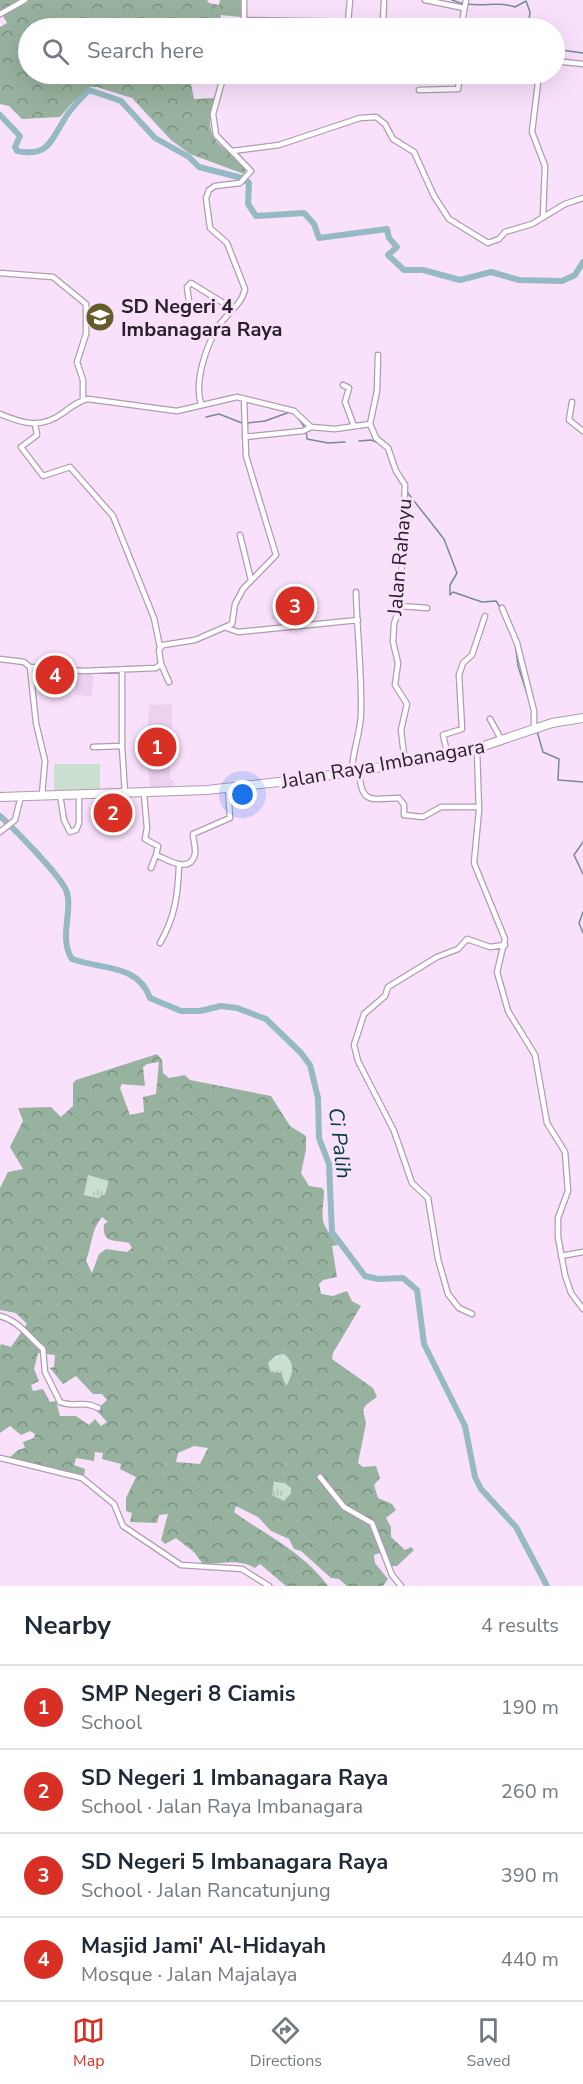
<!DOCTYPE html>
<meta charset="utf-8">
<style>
body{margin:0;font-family:"Nunito Sans",sans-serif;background:#f6f6f7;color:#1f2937}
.you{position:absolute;left:243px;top:795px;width:21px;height:21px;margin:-15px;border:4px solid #fff;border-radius:50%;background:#1a73e8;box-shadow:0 0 0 9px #1a73e833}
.badge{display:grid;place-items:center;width:39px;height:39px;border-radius:50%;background:#d93025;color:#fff;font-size:20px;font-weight:700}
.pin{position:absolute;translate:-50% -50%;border:3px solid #fff;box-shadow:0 2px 6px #0006}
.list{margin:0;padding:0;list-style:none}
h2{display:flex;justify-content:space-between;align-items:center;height:78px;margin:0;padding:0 24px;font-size:26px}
h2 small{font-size:20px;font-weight:400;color:#747a83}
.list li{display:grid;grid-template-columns:39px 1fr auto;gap:18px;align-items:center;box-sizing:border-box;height:84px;padding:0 24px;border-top:2px solid #e0e1e3}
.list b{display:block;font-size:22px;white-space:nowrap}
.list p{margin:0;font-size:20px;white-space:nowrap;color:#747a83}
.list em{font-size:20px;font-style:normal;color:#747a83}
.icon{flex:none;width:33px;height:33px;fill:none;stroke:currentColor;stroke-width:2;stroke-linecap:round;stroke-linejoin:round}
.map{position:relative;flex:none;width:583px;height:1586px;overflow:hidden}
.search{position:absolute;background:#fff;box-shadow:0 6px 24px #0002;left:18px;right:18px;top:18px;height:66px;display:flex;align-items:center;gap:15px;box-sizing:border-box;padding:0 21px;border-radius:33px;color:#747a83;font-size:22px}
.sheet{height:414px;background:#fff}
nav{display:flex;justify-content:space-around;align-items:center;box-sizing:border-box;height:84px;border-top:2px solid #e0e1e3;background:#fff;font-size:16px;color:#747a83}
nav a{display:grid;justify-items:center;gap:3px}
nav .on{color:#d93025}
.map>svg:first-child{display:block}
</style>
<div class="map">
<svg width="583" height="1586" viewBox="0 0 583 1586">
<defs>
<pattern id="grass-tufts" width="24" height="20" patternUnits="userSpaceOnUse" patternTransform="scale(1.5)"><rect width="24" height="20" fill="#cadfcf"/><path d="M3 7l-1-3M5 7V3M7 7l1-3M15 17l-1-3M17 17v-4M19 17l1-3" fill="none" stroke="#aebfb2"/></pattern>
<pattern id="forest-crowns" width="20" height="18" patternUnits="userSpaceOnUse" patternTransform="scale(1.5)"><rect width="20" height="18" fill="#97b29e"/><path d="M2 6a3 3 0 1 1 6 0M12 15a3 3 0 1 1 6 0" fill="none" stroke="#7b9081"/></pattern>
</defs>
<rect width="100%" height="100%" fill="#f9e1fc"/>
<path fill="#eed1f1" d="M93,310L108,311L106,330L89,328L88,322H92Z
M291,598H298V625L277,627L276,619H271V616L291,613Z
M94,672L92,696L75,695L76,673Z
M172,704V740L167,741L171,780H174L175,789L150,790L147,752L149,705Z"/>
<path fill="url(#grass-tufts)" d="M88,1175L110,1181L105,1194L98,1198L84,1195Z
M284,1354C296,1363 293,1375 286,1386L271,1372L268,1363L277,1355Z
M271 1491a10 10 0 1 1 20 0a10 10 0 1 1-20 0Z"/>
<path fill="url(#forest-crowns)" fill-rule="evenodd" d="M0,0H19V3L27,0H207L209,3L219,5L220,0H242L241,17L221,15L218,28H28V74H200L190,79L194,99L215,98C208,111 207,133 219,144C228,153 241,158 246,171L244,174L190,154L171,140L132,98L97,87H90L72,103L60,117L22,119L9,106L0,104V27L7,23L0,11Z
M157,1054L162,1060L163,1073L169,1078L185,1075L190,1080L271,1096L290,1126L306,1136V1150L301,1173L309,1186L322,1188L324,1191C323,1221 317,1218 338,1245L332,1246L337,1277L323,1280L319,1284L321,1294L333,1296L347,1291L352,1301L361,1306L333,1353L332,1359L373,1388L377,1397L366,1405L363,1410L366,1423L358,1463L363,1467L376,1466L380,1478L374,1485L378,1498L392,1504L396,1510L386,1518L391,1527V1537L405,1550L411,1547L414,1550L397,1566H391L386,1551L374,1555L375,1563L388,1579L383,1586H347L339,1579L331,1578L301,1551L294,1549L289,1539L271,1531L258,1517L236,1506L234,1512C267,1536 303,1552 328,1586H286L260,1564L255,1568C239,1558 221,1564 203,1564L194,1552L176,1538L165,1544L161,1540L168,1514L159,1515L157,1523L130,1522L132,1513L126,1511V1498L136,1477L120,1469L121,1464L102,1459L103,1453L95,1452L94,1461L76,1458L74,1465L85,1469L84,1476L37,1469L9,1458L18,1450L25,1448L23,1442L34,1438L35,1434L30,1431L21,1435L10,1426L0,1433V1347L1,1344L11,1347L27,1324L16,1313L0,1310V1188L8,1172L23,1169L10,1147L23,1121L18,1108L51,1107L61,1117L73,1106V1083L76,1080ZM159,1062L156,1094L143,1097L144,1112L130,1115L120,1088L122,1084L145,1086L143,1067L147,1064ZM88,1175L109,1181L105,1194L98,1198L84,1195ZM102,1217L108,1222L104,1224C102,1245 115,1239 129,1243L132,1248L127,1252L106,1249L99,1254L92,1273L86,1261C92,1245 91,1230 102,1217ZM38,1353L55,1355L54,1367L50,1368L63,1384L76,1376L93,1394H102L107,1400L96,1410L107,1422L101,1426L95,1419L89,1425L76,1416H60L56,1401L50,1402L43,1389L33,1391L31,1385L39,1381L34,1369ZM284,1354C296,1363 293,1375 286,1386L281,1373L271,1372L268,1363L276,1355ZM194,1446L208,1448L200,1464L176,1462L178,1453ZM274,1482L285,1483L291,1488V1493L284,1501L272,1495Z"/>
<path fill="#cadfcf" d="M54,764H100V790H54Z"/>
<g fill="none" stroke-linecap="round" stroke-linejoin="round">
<path stroke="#758c95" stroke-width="1.5" d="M452,0L463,4
M467,4C484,7 500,1 515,7L526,1L530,12L528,28
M554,49L583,53
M206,417L219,414L242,423
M298,418L306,429L307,439L328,443L345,442
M247,423L265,421L290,412
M359,441L371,440L379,443
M390,461L396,476
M407,492L444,539L457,573L450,585V595L453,592L482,602L496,601L500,607
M516,650L518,666L530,703
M537,731L543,752L559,759L558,780L583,782
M583,842L574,855L583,874
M583,912L579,923L583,933"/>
<path stroke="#95bac3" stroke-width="6" d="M0,115L20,136L15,147L17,151C48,157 50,142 64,120C70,109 80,99 89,90L121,101L155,138L189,157L199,167L242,178L249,183L248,204L256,216L304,213L314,224L319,238L387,229L389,238L397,247L388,255L404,270H423L460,280L491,272L519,280L562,281L575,275L583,262
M0,816C14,829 59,874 66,890C74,909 58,938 72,959C103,970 138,964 150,998L181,1011H200L221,1006L237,1008L266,1019L301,1053L310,1065L318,1098L319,1138L329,1164L332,1232L365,1276L378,1279L403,1278L417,1290L424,1344L465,1426L475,1477L481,1489L516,1527L547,1586"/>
<g stroke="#b09bb3" stroke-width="7">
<path id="minor" d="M425,0L464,8
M0,14L25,0
M244,20L423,23L441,24L452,28
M348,22L350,0
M383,23L384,0
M239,28L244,20V0
M461,28L466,0
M554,61L583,64
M539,74L532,132L545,166L543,216
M419,90L458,89L460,74
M232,151L279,145L360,118L376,117L385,124L393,139L414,152L434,196L449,219L488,243L499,239L505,232L532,224L565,204L583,198
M0,273L53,277L86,304V334L77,362L83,380V400
M189,301L187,287L191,283L233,309
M343,385L349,388L345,402L354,426
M572,402L569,420L583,431
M201,404C194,382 206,346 218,327C226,314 242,305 245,289L227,243L210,228L206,198L209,190L215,186L240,183L251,171L216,135L213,114L224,74
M0,414C24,424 41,429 63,413C71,407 78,401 88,399L177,411L237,397L294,411L311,427L335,429L370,424L376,438L388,448L396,471L405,485L400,606L394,624L393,642L398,663L395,685L407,704L401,730L405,763
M35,424L37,435L21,447L43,476L70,467L113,516L154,618L160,647
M370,424L377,391L378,355
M245,437L303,431L311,427
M240,535L251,580
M400,606L427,608
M502,608L517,643L534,711V729
M227,628L238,632L358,620
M0,659L24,662L30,667L36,723L45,761L42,795
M161,664L169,682
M30,667L84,671L156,668L161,664L159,650L163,645L195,640L232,624L235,604L243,589L276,555L246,456L244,399
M122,670V746L125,794
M490,719L502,741
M93,747L122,746
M477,750L479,810L474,863L505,939L497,972L508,1011L535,1055L547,1123L565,1152L568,1191L558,1218V1237L565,1275L571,1293L583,1309
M448,756L443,735L462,729L459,675L463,663L472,655L485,616
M359,771C361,805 371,799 399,798L404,805V815L423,817L441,807H479
M352,772C352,751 361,733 361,712C362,672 357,632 356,592
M144,794L147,828L145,839L158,846L156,855
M60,795L64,820L70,832L76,830L79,823V795
M0,832L15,820L21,796
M151,868L156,855C167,859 190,875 195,854C196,847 193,840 193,834L230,818L228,788
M160,943C175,917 178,895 179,865
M561,1256L583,1252
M472,1314L459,1308L448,1294L438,1259L428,1198L412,1183L394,1131L358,1061L354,1045L364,1014L385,996L388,987L437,957L458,949L467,939L490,947L505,945
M0,1316C19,1321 29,1337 43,1349L45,1372L60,1402C74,1408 84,1400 98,1408
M0,1458L82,1478L114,1504L123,1526L181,1565L242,1569L269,1586
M320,1477L344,1507L372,1523L392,1575L401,1586"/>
</g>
<g stroke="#b09bb3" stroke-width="10">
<path id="highway" d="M0,797L207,790L306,779L457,755L552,723L583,718"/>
</g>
<use href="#minor" stroke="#fff" stroke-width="4.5"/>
<use href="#highway" stroke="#fff" stroke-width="8"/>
</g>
<defs>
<g id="school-disc" transform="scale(1.5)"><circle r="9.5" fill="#645d2a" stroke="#f9e1fc"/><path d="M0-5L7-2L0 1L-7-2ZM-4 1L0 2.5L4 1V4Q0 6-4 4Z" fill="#fff"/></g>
</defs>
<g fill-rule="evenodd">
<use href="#school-disc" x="100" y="317"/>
</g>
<g text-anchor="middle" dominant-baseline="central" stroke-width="6" stroke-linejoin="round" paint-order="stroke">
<g font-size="20" font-weight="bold" fill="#29212a" stroke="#f9e1fc" text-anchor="start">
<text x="121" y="306">SD Negeri 4<tspan x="121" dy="23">Imbanagara Raya</tspan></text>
</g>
<g font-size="20" fill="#29212a" stroke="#f9e1fc">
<text transform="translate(400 557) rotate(-85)">Jalan Rahayu</text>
<text transform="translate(383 764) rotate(-10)">Jalan Raya Imbanagara</text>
</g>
<g font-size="21" font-style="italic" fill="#003d47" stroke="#f9e1fc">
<text transform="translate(340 1143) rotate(83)">Ci Palih</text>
</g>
</g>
</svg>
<div class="you"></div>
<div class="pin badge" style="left:157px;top:747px">1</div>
<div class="pin badge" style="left:113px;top:813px">2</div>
<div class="pin badge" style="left:295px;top:606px">3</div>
<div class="pin badge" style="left:55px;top:675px">4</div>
<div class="search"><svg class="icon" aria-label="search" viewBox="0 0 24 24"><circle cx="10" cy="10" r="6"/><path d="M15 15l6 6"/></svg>Search here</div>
</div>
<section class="sheet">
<h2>Nearby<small>4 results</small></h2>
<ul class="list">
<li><span class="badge">1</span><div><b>SMP Negeri 8 Ciamis</b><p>School</p></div><em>190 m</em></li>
<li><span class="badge">2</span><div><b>SD Negeri 1 Imbanagara Raya</b><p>School · Jalan Raya Imbanagara</p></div><em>260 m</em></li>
<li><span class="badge">3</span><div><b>SD Negeri 5 Imbanagara Raya</b><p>School · Jalan Rancatunjung</p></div><em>390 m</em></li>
<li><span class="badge">4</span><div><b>Masjid Jami' Al-Hidayah</b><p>Mosque · Jalan Majalaya</p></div><em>440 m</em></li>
</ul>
</section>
<nav>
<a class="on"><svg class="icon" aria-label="map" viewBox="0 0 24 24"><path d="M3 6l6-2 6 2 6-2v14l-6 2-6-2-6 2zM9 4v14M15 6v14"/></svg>Map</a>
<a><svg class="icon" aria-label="directions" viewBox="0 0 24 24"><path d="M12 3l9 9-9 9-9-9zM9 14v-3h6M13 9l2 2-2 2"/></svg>Directions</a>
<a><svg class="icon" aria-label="saved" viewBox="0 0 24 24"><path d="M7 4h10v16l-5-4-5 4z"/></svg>Saved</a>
</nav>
